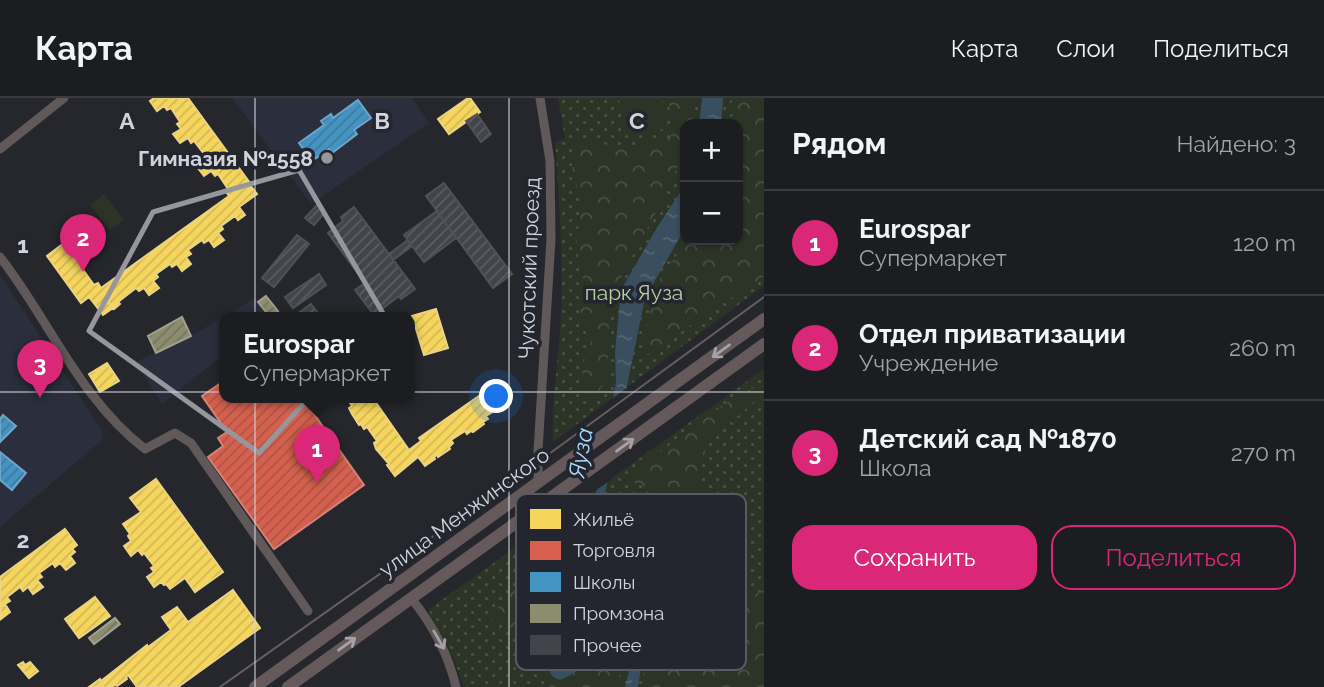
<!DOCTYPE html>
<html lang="ru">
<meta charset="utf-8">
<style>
body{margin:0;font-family:Raleway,sans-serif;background:#25262a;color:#f1f3f6}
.controls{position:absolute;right:21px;top:21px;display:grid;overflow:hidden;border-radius:14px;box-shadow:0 2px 5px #0004}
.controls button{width:63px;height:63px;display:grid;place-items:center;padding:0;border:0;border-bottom:2px solid #3a3b3f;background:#1c1d21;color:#f1f3f6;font:35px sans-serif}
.you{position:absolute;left:497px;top:299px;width:24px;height:24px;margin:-18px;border:5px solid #fff;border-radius:50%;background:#1a73e8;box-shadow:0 0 0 10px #1a73e833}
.badge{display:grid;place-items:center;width:46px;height:46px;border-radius:50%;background:#db2777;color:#fff;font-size:23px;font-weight:700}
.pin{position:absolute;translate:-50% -58px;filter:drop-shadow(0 2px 4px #0008)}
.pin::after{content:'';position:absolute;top:37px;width:24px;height:21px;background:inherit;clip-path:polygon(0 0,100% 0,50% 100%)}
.popup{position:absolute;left:219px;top:214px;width:196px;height:91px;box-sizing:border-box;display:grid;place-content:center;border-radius:14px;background:#1c1d21;filter:drop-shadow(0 2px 5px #0005);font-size:23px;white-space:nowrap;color:#a0a2a5}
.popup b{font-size:26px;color:#f1f3f6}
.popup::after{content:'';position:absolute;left:50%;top:100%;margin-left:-14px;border:14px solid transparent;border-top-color:#1c1d21}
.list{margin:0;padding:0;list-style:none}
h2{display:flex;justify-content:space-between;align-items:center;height:91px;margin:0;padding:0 28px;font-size:30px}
h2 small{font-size:23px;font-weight:400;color:#a0a2a5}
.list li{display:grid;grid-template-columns:46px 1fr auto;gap:21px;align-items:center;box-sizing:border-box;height:105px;padding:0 28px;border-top:2px solid #3a3b3f}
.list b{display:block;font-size:26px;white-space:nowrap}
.list p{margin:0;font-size:23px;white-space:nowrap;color:#a0a2a5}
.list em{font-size:23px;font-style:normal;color:#a0a2a5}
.actions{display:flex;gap:14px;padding:21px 28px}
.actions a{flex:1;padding:16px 0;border:2px solid #db2777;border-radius:21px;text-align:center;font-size:24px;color:#db2777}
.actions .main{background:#db2777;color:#fff}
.map{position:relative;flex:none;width:764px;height:589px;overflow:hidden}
header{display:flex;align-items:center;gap:42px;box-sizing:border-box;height:98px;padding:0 35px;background:#1c1d21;border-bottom:2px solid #3a3b3f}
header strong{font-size:33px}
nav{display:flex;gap:38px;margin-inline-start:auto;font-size:24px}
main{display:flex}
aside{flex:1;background:#1c1d21}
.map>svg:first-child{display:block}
</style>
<header>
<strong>Карта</strong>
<nav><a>Карта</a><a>Слои</a><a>Поделиться</a></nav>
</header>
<main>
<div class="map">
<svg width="764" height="589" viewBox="0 0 764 589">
<defs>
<pattern id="grass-dots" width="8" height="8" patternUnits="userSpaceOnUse" patternTransform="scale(1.75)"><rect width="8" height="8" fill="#2b3426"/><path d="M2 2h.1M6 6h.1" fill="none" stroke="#495045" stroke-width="1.8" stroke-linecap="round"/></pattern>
<pattern id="forest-crowns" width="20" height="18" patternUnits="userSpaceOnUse" patternTransform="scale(1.75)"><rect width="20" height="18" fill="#2b3426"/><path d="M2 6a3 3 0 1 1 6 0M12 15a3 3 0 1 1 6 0" fill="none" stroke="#495045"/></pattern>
<pattern id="water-ripples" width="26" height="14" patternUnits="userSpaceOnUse" patternTransform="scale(1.75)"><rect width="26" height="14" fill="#394f5f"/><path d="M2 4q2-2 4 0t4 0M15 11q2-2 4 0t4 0" fill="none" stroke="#556775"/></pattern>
<pattern id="homes-hatch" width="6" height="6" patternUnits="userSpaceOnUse" patternTransform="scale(1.75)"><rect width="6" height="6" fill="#f6d55c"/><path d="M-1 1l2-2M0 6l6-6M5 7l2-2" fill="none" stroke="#d1b757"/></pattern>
<pattern id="shops-hatch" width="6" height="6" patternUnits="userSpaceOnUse" patternTransform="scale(1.75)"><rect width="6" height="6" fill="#d6604d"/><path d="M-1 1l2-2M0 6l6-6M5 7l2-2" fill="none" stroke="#a95649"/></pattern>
<pattern id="schools-hatch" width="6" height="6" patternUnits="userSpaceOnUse" patternTransform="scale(1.75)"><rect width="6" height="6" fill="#4393c3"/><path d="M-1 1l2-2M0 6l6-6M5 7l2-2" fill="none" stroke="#427a9c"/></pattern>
<pattern id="industry-hatch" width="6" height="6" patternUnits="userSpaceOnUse" patternTransform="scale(1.75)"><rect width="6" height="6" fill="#8c8c6e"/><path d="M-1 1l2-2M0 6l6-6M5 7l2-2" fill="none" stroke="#757560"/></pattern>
<pattern id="building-hatch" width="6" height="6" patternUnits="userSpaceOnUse" patternTransform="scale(1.75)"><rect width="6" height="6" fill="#43444b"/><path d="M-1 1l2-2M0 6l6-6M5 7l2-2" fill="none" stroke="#5d5e64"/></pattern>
</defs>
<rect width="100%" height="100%" fill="#26272c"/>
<path fill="#2b2e3c" d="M232,0H412L429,25L311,106Z
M0,177L103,334L101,343L0,429Z
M255,200L268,219H224V256L162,306L136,264L191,238Z"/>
<path fill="url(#grass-dots)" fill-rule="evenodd" d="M558,0H764V188L553,344C551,301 559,259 561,216C563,158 559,101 555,44L565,41ZM685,26H738V142H685Z
M764,271V589H464L451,555L430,517L429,511Z"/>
<path fill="url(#forest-crowns)" d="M669,0H693L695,26H685V51L667,94L622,177V189L609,225L607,284L590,301L583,292L582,269L591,244L580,212L584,185L576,148L581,103L572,69L573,46C595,33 596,47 615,49C625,51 659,41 671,39Z
M732,0H764V178L645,258L643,247L654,189L687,142H738V26H733Z
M764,284V295L707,345L697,383L731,432L735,464L756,496L764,491V589H643L644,569L660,575L672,563L669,553L658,551L654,546L647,512L591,470C589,453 596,434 605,420L610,424L612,472L628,479L643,469L663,448L658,425L668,405L646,389L626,381L629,377L730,302Z
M560,459C562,467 563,474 567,480C583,504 620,519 624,551C625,563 619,578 617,589H550L541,572L517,561L515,530L492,525L494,514L524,479L544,460Z"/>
<path fill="#2b3426" d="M619,0H662L665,31L623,35Z
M104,96L124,122L110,132L90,107Z"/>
<path fill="url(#water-ripples)" d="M702,0H723L721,26H699Z
M685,79V130L645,200L601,415L581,463L585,471L644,519L646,537L638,589H625L637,539L626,522L570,473L566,463L592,417L616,284L615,254L621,192L658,128L683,90Z
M634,400L648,401L655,412L649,428L655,445L645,460L627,470L616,464V414Z"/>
<path fill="#26272c" d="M632,286L611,382L592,395L609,303Z"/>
<path fill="url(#homes-hatch)" stroke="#ebd482" stroke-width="2" d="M154,0H188L250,85L242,91L250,87L257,96L239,109L245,117L238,122L235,118L221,128L223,131L218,135L224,142L214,149L209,142L204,145L202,142L188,152L191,156L186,159L191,166L182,173L177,166L172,169L170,166L156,176L158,179L153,183L159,190L149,197L144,190L139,193L136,190L118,204L120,206L114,211L108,203L113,210L103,217L89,199L81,205L47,158L64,145L67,150L71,148L74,153L81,147L88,157L81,162L84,167L81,169L94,187L98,185L101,190L229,98L225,92L228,91L218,76L215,78L211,73L204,78L197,69L204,63L201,59L204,56L194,43L191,45L188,40L180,45L173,36L181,31L177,26L180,24L171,10L167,12L164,8L157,13L150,3Z
M468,0H470L480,14L449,36L438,21Z
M436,211L448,250L424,257L412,218Z
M107,265L119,283L100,294L89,276Z
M479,298L491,315L486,318L488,321L483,324L484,326L473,334L471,333L467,336L465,333L451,342L453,345L449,349L450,351L438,359L437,357L434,359L435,361L425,368L418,359L395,378L387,367L389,366L376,351L374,345L377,343L367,329L364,331L361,326L359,327L352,316L349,310L352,308L346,299H372L409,352L421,343L419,340Z
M156,381L223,474L195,494L185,480L170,491L166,486L164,487L161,484L154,489L147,479L154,474L151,470L154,468L144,455L142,457L138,452L131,458L124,448L131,443L128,438L130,436L123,426L141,414L130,400Z
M65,431L77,447L72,451L75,454L70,458L75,465L66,472L60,465L55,469L53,465L39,475L42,479L37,482L43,489L33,496L28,489L23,493L20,489L7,499L10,503L5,506L10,514L1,521L0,479Z
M233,492L260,530L178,589H137L128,577L126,579L127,581L117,588L115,586L113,589H89L100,581L101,583L147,547L148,549L171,532L162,519L177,509L188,524Z
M95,499L110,518L79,540L65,521Z
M23,564L25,567L30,564L38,573L29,580L18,567Z"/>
<path fill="url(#shops-hatch)" stroke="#d58277" stroke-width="2" d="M224,283V299H284L287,302L291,299H302L364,387L274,451L208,359L223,348L218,340L227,334L202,298Z"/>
<path fill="url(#schools-hatch)" stroke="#6ea6ca" stroke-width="2" d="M358,2L371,20L354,32L357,36L332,55L329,51L312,63L299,45L324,27L321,23L331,16L333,20Z
M3,317L16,328L0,344V321Z
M0,354L26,375L12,392L0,382Z"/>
<path fill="url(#industry-hatch)" stroke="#a1a18e" stroke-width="2" d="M266,198L278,213L270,219L258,204Z
M182,219L191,238L156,255L148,238Z
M115,520L120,526L94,546L89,540Z"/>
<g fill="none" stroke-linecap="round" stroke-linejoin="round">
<path stroke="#394f5f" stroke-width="21" d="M560,571L572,564L581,551L578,539L569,530L561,508L568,492L580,475"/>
</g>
<path fill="url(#building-hatch)" stroke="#505155" stroke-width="2" d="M477,16L491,36L481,44L466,23Z
M444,85L512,176L493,190L426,98Z
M317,107L325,114L314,127L305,120Z
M354,109L415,191L401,201L399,198L374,217L355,192L365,185L328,135L343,123L341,119Z
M437,113L456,140L424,164L404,137Z
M297,137L309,146L274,189L262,180Z
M408,142L412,148L393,162L389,156Z
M319,176L326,187L293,210L285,199Z
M311,206L321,219H304L300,214Z"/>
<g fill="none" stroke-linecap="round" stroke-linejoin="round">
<path stroke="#605859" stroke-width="9" d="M0,51L64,0
M0,159C50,223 79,300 145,351L175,335L191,345L308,513
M538,385V353L551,141L550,63L540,0
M411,500C433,527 448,555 456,589"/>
<path stroke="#66595c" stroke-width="12" d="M255,589L764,221
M288,589L764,246"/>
<path stroke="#655f62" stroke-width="2" d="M220,589L538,364L764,199"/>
</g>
<defs><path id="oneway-shaft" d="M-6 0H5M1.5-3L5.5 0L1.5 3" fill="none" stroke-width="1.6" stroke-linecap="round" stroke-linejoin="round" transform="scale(1.75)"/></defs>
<g stroke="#a7a2a8">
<use href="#oneway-shaft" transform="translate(721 253) rotate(144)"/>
<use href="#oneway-shaft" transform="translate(625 347) rotate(-36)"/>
<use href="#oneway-shaft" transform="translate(347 546) rotate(-36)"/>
</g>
<use stroke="#a4a2a6" href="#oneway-shaft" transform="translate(439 542) rotate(60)"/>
<path fill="none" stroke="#96979d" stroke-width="5" stroke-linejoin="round" d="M299,72L384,217L259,355L89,233L153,114Z"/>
<path fill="none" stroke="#d2d3da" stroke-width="2" stroke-opacity="0.55" d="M255,0V589M509,0V589M0,294H764"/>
<circle fill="#96979d" stroke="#23252f" stroke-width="2.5" cx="327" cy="60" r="7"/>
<g text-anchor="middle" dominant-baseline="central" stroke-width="7" stroke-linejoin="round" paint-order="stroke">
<g font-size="21" font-weight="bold" fill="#d2d3da" stroke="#23252f" text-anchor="end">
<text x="313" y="60">Гимназия №1558</text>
</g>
<g font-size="21" fill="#d2d3da" stroke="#23252f">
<text transform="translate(529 170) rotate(-88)">Чукотский проезд</text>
<text transform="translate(464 414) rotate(-36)">улица Менжинского</text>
</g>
<g font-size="21" fill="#b7d2a2" stroke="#23252f">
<text x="634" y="194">парк Яуза</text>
</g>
<g font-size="23" font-style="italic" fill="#aadcff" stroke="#23252f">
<text transform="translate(580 355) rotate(-80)">Яуза</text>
</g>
</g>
<rect x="516" y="396" width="230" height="176" rx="10" fill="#23252f" stroke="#585962" stroke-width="2"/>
<rect x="530" y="411" width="31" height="20" fill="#f6d55c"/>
<rect x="530" y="443" width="31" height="19" fill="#d6604d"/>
<rect x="530" y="474" width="31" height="20" fill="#4393c3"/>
<rect x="530" y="506" width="31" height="19" fill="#8c8c6e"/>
<rect x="530" y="537" width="31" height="20" fill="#43444b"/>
<g font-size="19" fill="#d2d3da">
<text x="573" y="428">Жильё</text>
<text x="573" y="459">Торговля</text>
<text x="573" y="491">Школы</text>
<text x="573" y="522">Промзона</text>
<text x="573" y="554">Прочее</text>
</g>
<g font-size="23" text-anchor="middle" font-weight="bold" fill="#d2d3da" stroke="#23252f" stroke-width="7" stroke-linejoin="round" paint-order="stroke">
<text x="127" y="31">A</text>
<text x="382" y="31">B</text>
<text x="637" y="31">C</text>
<text x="23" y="155">1</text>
<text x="23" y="450">2</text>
</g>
</svg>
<div class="controls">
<button>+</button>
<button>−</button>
</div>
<div class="you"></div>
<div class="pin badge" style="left:317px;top:385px">1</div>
<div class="popup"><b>Eurospar</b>Супермаркет</div>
<div class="pin badge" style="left:83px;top:174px">2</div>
<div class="pin badge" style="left:40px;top:300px">3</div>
</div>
<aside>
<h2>Рядом<small>Найдено: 3</small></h2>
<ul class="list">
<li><span class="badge">1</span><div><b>Eurospar</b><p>Супермаркет</p></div><em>120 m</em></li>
<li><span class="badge">2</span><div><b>Отдел приватизации</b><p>Учреждение</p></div><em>260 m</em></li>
<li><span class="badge">3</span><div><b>Детский сад №1870</b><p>Школа</p></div><em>270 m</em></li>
</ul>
<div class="actions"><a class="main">Сохранить</a><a>Поделиться</a></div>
</aside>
</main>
